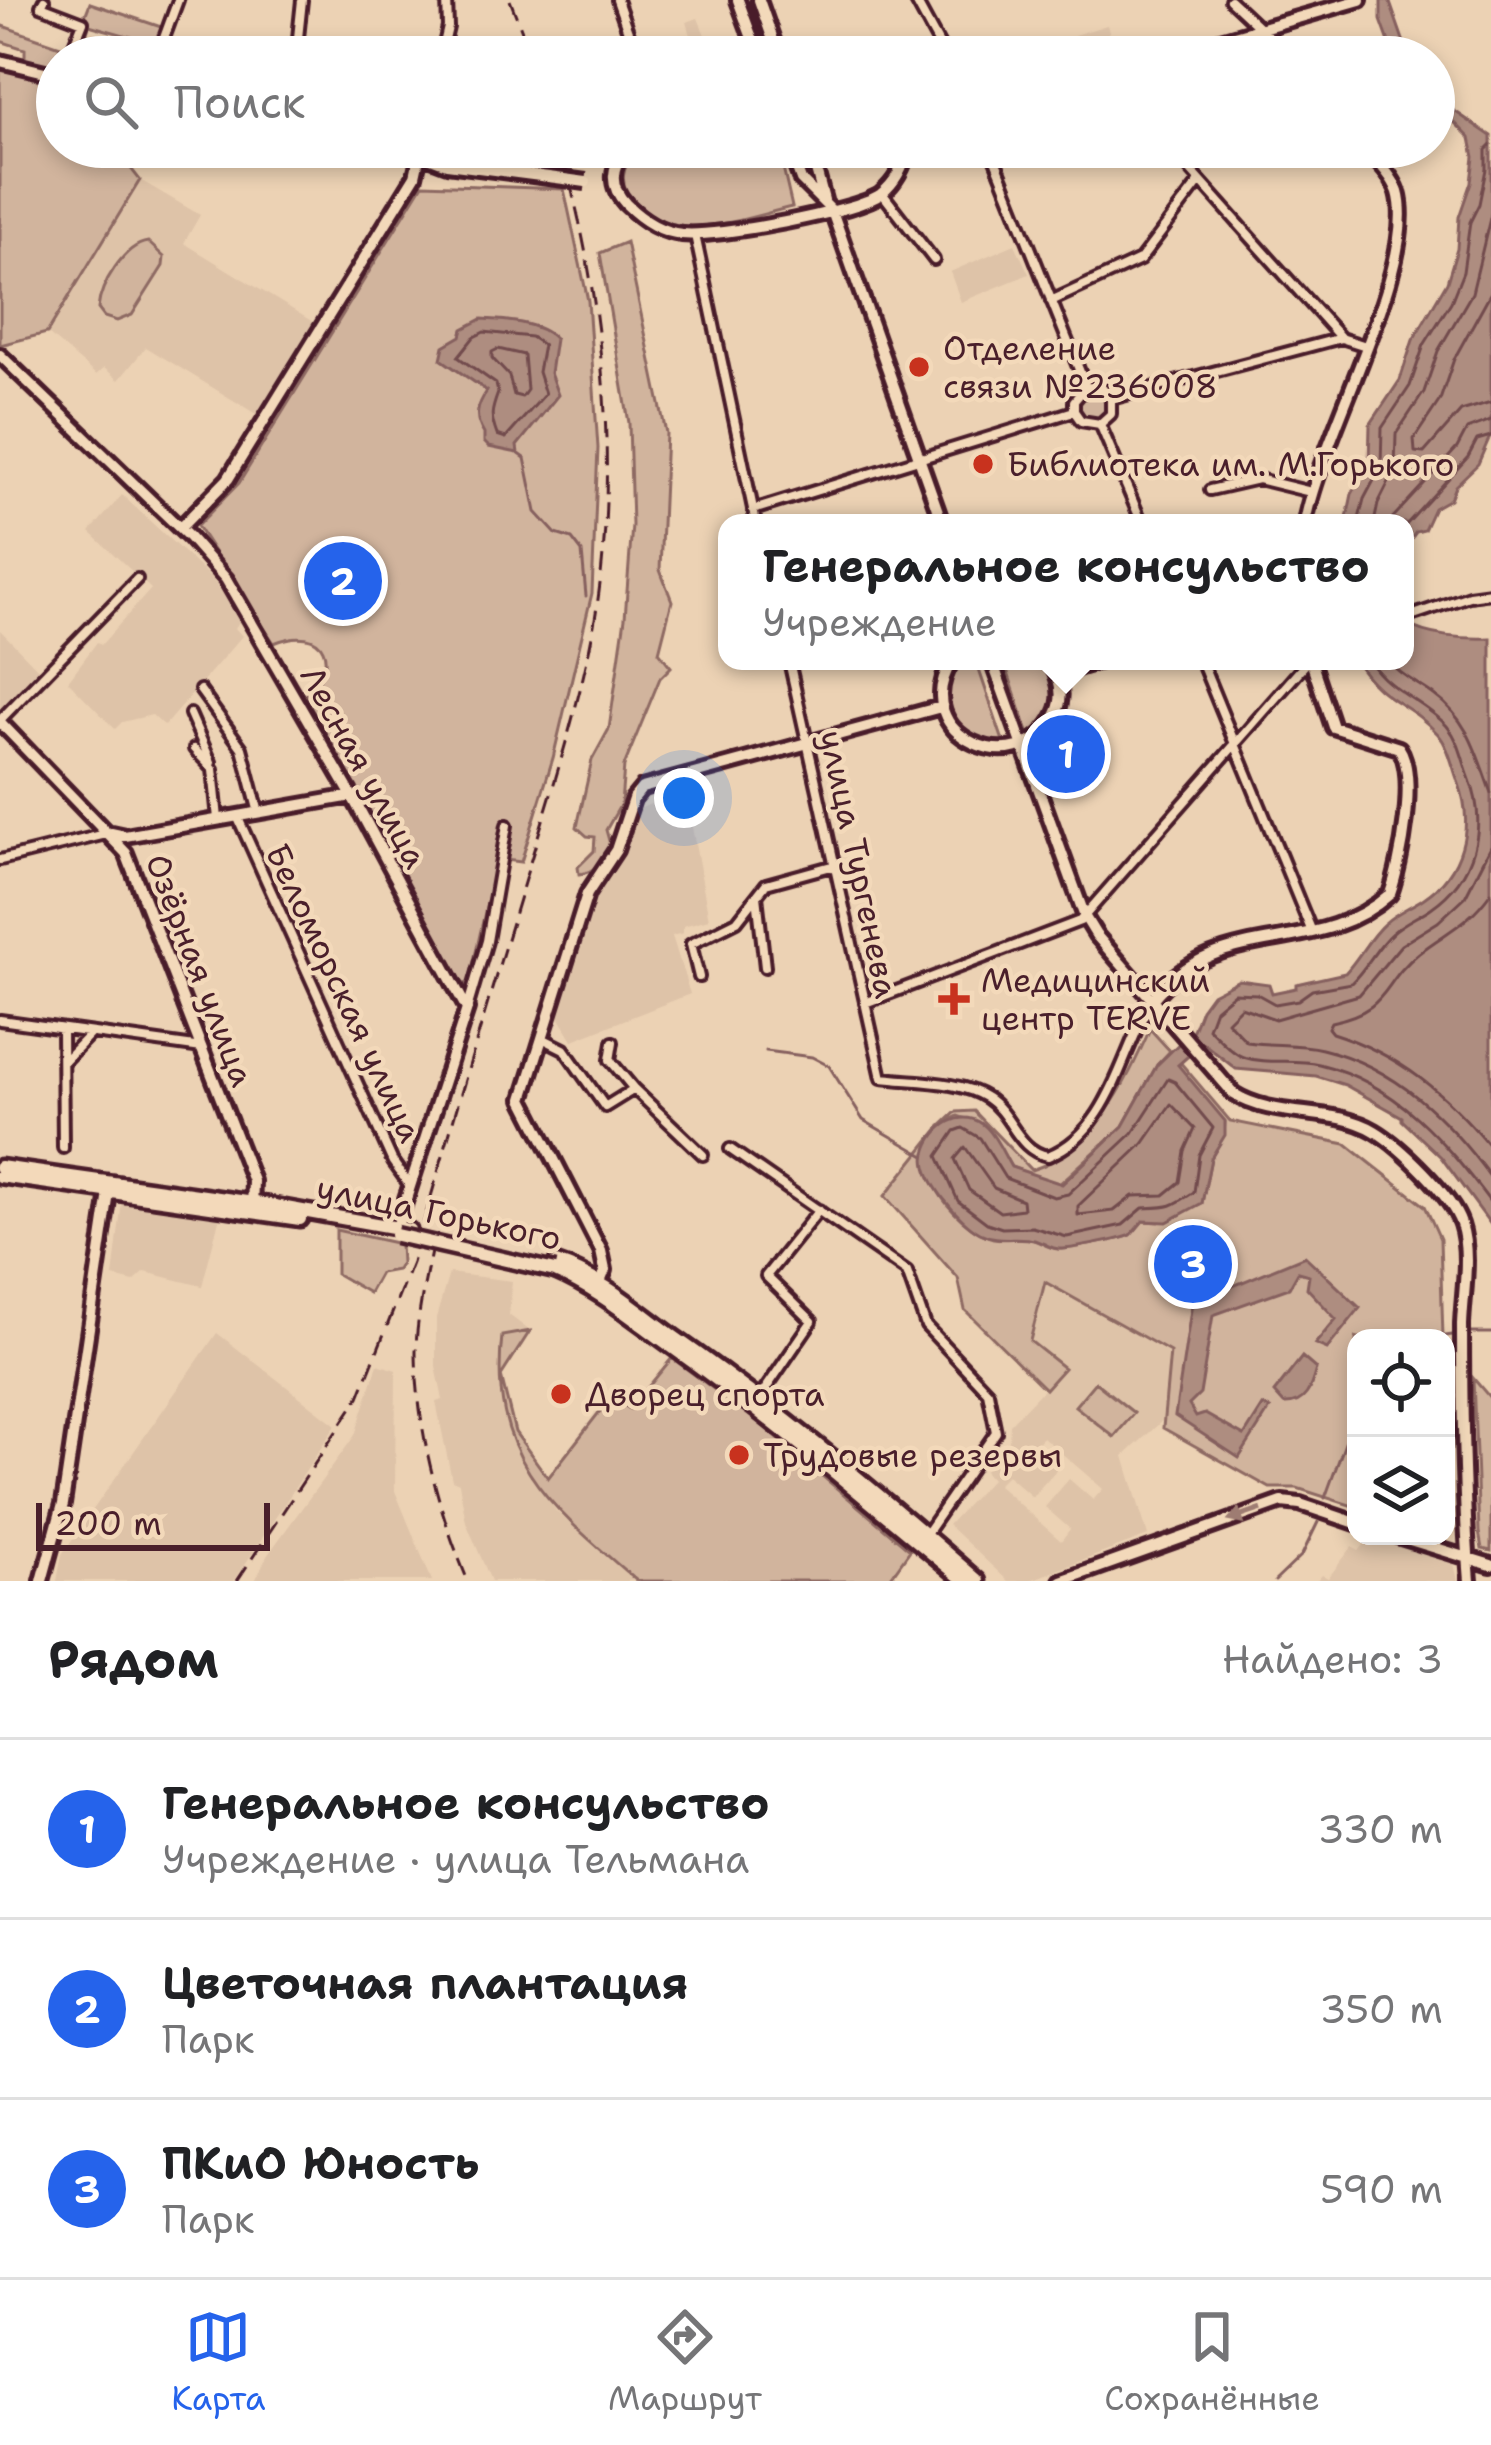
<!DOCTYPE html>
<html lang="ru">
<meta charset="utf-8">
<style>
body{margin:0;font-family:"Shantell Sans",sans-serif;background:#f2f2f2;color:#202124}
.controls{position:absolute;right:36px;bottom:36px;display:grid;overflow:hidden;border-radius:24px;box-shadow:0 6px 18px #0003}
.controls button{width:108px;height:108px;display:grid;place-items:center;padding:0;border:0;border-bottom:3px solid #e0e0e0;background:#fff;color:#202124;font:60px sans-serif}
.scale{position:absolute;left:36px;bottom:30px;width:234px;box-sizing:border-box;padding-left:12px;border:6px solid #4a1f2b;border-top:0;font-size:33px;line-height:42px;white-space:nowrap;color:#4a1f2b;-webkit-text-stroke:9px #f3d9ba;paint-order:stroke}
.you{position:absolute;left:684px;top:798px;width:42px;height:42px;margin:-30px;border:9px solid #fff;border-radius:50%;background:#1a73e8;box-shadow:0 0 0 18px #1a73e833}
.badge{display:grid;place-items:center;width:78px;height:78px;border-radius:50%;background:#2563eb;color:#fff;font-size:39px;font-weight:700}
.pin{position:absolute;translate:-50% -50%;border:6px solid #fff;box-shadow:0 3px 12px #0006}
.popup{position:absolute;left:718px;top:514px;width:696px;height:156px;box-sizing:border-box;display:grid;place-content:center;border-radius:24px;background:#fff;filter:drop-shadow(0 3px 9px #0005);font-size:39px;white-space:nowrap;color:#757577}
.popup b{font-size:45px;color:#202124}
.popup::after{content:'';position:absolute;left:50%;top:100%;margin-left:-24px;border:24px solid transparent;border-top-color:#fff}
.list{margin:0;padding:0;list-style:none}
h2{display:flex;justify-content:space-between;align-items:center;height:156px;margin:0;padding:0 48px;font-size:51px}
h2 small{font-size:39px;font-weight:400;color:#757577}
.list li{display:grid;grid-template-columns:78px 1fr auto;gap:36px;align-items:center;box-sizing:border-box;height:180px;padding:0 48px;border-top:3px solid #e0e0e0}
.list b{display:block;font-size:45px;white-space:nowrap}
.list p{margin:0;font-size:39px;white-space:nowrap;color:#757577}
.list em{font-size:39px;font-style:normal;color:#757577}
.icon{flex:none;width:66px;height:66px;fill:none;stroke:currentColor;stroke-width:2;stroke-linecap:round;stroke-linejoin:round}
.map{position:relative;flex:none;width:1491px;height:1581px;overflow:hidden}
.search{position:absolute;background:#fff;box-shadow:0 6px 18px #0003;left:36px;right:36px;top:36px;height:132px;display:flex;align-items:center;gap:30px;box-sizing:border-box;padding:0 42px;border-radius:66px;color:#757577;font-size:45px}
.sheet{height:696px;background:#fff}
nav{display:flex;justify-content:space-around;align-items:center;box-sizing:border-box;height:168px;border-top:3px solid #e0e0e0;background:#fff;font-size:33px;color:#757577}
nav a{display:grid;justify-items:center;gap:6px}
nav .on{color:#2563eb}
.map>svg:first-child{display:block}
</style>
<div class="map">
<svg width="1491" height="1581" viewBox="0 0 1491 1581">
<rect width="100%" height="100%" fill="#ecd2b4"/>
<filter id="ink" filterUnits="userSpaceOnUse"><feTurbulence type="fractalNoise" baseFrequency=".00833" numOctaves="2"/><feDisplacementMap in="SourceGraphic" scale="24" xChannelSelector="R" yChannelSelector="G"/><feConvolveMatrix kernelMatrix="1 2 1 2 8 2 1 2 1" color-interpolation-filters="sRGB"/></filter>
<g filter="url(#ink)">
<path fill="#dec3a8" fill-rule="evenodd" d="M698,18L712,52L744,44L750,57H657L693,42L687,22Z
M1107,25L1117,57H1081L1074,35Z
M140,180L200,215L184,243L318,325L261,417L146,347L119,380L104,368L96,375L47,333Z
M1015,244L1029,274L961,302L950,272Z
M122,495L212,579L241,619L235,628L242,636L164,726L152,715L122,722L115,729L68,681L97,642L101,645L151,589L90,532Z
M0,630L41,672L2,710L0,708Z
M685,789L709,919L683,926V933L672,936L690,994L573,1040L558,1015L563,977L587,914L617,864L637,810Z
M122,1201L220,1216L202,1286L145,1272L134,1282L113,1277Z
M449,1273L512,1281L509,1315L530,1331L502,1336L500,1357L506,1421L520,1456L556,1511L637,1581H491L466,1522L459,1483L452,1480L436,1402L443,1400L436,1366V1318Z
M1044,1281L1170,1352L1162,1421L1124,1456L1148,1536L1028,1581H1008L948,1525L991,1479L984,1471L1009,1440L1010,1424L1063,1369L1030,1341ZM1043,1437L1103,1489L1093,1500L1069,1479L1045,1507L1070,1529L1061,1541L997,1485L1007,1475L1032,1497L1057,1469L1033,1448Z
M217,1333L336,1425L234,1581H57L62,1554Z
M378,1364L396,1370L395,1491L432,1581H255L267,1556L355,1435Z
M1371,1536L1445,1558L1454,1564L1458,1581H1317L1322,1575L1328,1578L1352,1547L1359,1551Z"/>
<path fill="#d1b49d" stroke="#8e6a64" stroke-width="3" fill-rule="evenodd" d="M90,3L167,29L157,57H57V147H135L129,166L140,180L47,333L0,345V61L25,67V49L0,41V25L72,50ZM89,25L142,40L139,54L84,42Z
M635,147H778L792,207C743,218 679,245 638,205C616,184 622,172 635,147Z
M423,184L564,189L588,301L598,448L592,593L553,758L521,862L497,859L469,983L463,984L303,697C343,666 326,621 274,643L197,526L239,483Z
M148,242L164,257L163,266L132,315L117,321L104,317L98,309C100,285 124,245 148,242Z
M626,242L666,433L660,570L672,601L659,652L671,667L660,678L624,766L621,804L606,830L610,844C602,859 597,873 579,874L578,867L594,851L595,837L587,836L577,827L592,760L609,729L625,618L632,525L629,423L600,253Z
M1079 406a14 14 0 1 1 28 0a14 14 0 1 1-28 0Z
M956,661H976L1004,744C979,746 948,727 945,700C943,686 951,673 956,661Z
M1004,661H1041C1059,687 1057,718 1029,735Z
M1150,1029L1170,1051L1157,1065L1123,1126L1058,1185L1011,1167L986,1126L958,1116C896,1145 942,1216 987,1236C1000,1241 1009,1238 1023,1238C1036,1237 1045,1248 1058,1249C1066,1250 1124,1239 1131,1235C1132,1234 1142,1222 1143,1221L1159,1222L1202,1203L1211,1158L1224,1135L1225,1122L1178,1069L1180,1062L1230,1121L1346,1144L1425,1206L1440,1239L1443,1338H1356V1507L1297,1488H1270L1163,1428L1170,1352L1045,1282L1030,1341L1064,1368L1045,1389L965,1310L958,1278L885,1196L939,1128L956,1112L974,1111L1031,1170C1095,1150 1125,1085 1150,1029Z
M336,1230L400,1244L401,1263L397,1270L380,1273L369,1293L336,1274Z
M530,1331L501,1376L515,1432L548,1478L611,1397L630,1409L672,1358L757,1421L910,1550L888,1581H637C552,1508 488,1459 502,1336Z
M1473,1378L1491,1399V1551L1482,1549L1479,1532Z
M1095,1382L1134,1413L1114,1437L1075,1406Z"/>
<path fill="#ae8d80" stroke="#86615e" stroke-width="3" d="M1381,0H1389L1409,57H1395L1393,53L1381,20Z
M1434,92L1453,110L1491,136V434L1478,464L1455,486L1450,499L1434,508L1424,530L1416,532L1405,547V523H1346L1352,494L1369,464L1370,425L1400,380L1413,340L1447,282L1457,249L1459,217L1471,182L1474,157L1470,138L1434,102Z
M482,319C505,320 539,322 555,339L550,373L558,395L517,446L518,453L489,447L484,442V434C474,418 476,407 487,391L441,359L444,346L461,336L463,329Z
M1405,623C1427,637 1465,639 1491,638V1225L1441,1157L1402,1120V1117L1345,1085L1316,1076L1236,1069L1203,1043L1178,1065L1225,1121V1135L1211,1158L1202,1203L1167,1222L1143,1221C1142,1222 1132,1234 1131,1235C1124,1239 1067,1250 1059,1249C1050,1248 1050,1246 1042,1243C1022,1233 1001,1244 980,1233C960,1222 919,1177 926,1153C933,1125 964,1105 987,1128C997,1138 1004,1155 1011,1167L1062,1184L1123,1126L1157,1065L1193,1030L1201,1009L1212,994L1239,980L1269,984L1272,993L1296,988V984L1345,973C1360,957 1369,937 1385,923C1397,912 1411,907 1424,898C1463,872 1474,826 1459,784C1452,767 1450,748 1438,734C1409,702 1381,702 1356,661H1405Z
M1305,1256L1360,1308L1327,1349L1315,1344L1336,1319L1307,1288L1309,1275L1298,1272L1289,1288L1213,1315L1200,1394L1189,1405L1196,1417L1205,1414L1244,1436L1263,1406L1270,1409L1239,1458L1175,1416L1192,1303Z
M1302,1357L1316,1369C1311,1388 1306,1405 1284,1404L1274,1393Z"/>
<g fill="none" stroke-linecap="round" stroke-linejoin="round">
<path stroke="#724b4d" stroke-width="3" d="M1491,292L1454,359L1440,400L1414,439L1415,452L1424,453L1461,411L1491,402
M484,332L531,337L543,345L538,372L545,394L506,438L497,435C490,416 491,412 498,393L496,384L458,357L474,337Z
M498,349L524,355L527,390L522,397L514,395L509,376L492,358V352Z
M1358,523L1364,499L1381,467L1382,428L1410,386L1424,345L1451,302L1463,272L1470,222L1479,204L1486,169V150L1491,145
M1374,523L1378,504L1395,470L1396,434L1424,392L1438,351L1472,293L1491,214
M1388,523L1457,448L1467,429L1491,420
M1405,526L1468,457L1477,440L1491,436
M1370,661C1389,692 1423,700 1447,726C1460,741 1462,759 1469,777C1488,825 1476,877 1431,908C1418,917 1404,922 1392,933C1376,947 1367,968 1351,983L1312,990L1298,1000L1275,1004L1257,994L1234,993L1215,1009L1208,1028C1217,1036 1231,1053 1243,1057C1267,1065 1294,1058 1319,1064C1397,1083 1445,1142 1491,1203
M1388,661C1402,677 1418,683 1434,695C1469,720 1477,755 1491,793
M1491,846L1465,897L1438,922L1401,945L1359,995L1275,1019L1241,1007L1227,1021L1247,1042C1272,1046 1297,1043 1322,1049C1396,1067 1448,1119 1491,1178
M1491,892C1469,924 1447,931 1419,953C1379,985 1392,1009 1331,1022L1328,1028L1332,1033C1399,1054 1447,1094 1491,1148
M1168,1079L1175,1082L1213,1128L1199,1155L1194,1192C1170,1208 1171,1207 1143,1208L1123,1225L1067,1237L1032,1227L1002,1228L987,1223L958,1201L938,1156L955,1131L963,1128L980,1138L1005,1178L1054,1197L1068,1194L1133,1133Z
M1171,1104L1195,1129L1185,1151L1180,1182L1164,1195L1133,1196L1114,1211L1078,1215V1206L1143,1144Z
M965,1147L994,1188L1022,1200L1023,1209L1000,1212L969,1190L955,1159Z"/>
<path stroke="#86615e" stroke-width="3" d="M518,453L525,458L536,512L556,534L572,539L582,552L586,596
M766,1051L812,1057L829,1066L863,1120L925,1156
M1469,1333H1491
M1432,1338L1459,1334
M1325,1498L1356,1413
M1275,1581L1302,1555L1318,1522"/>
<g stroke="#4a1f2b" stroke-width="16">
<path id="street" d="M44,0L41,6L83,22L69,57
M617,0L637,57
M915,0L946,57
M1230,0L1261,29
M157,57L178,0
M296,57L302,0
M441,57L448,27L447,0
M990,147L1086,387
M1170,147L1340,337
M882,193L934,260
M695,235L756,523
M1051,301L1140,260L1200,181
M1086,387L1102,388L1111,399
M1111,399L1341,338L1366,346
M1074,411L1081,421L1100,424
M1074,411V401L1086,387
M1100,424L1142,523
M1100,424L1111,414V399
M1210,490L1258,479L1311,492
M753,510L1074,411
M1405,618L1469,596L1491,593
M789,661L882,1078C914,1082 960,1080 987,1098C1012,1114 1017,1151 1048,1156C1111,1131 1121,1051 1152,1000
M1201,661L1312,932
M200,690L242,748L259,813
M190,714L211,762
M0,720L137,579
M194,749L213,769L218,819
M238,818L393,1162L410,1186
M0,860L110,833
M757,896L765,967
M699,977L691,944L737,921L766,884L835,865
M865,1003L1080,921L1308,661
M467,1009L487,941L507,825
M0,1020L202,1048
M62,1030L63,1148
M542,1038L564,1049L605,1107L634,1089L703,1155
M613,1042L610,1060L634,1089
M63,1062L90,1034
M730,1149L907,1272L926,1326L988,1392L996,1432L925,1535
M758,1400L812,1321L766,1276L819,1210"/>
</g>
<g stroke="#4a1f2b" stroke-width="20">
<path id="secondary" d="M738,0L759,57
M759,0L779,57
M1261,29L1285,57
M1161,57L1360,0
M0,61L57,75
M402,147L447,164L564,179
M625,147C612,168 608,185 626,204C642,220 660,232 682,234C715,238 856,212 881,194C896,182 904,166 908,147
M789,147L801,180L832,211L942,523
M810,147L824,200
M0,355L189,537L226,579L352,796L467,1009L397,1227
M1305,523C1319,440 1419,265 1398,192C1392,175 1376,160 1364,147
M180,528L228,479L415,176L420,154
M952,661C905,737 1022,786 1056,714C1065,696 1060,678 1050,661
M992,661L1085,917L1096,935L1234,1094C1275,1120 1333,1106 1375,1131C1400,1146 1452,1196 1461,1224C1471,1254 1463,1294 1462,1325C1462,1410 1463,1496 1470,1581
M1057,674L1101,661
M0,722L126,853L253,1181L252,1209
M111,833L125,836L352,796
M1152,1000C1219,915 1314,962 1390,894C1401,863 1418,775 1399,748L1333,727L1311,661
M597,1289L605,1270L601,1251L523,1099L587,894L616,850L633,799L642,788L941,707
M1397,1536L1491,1565
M42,1581L63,1504L110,1186
M1061,1581L1282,1502L1300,1504L1356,1523"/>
</g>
<g stroke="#4a1f2b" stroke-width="21">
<path id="primary" d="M0,1167L269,1205L409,1230
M0,1176L300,1219
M556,1263C600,1277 637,1310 674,1337C781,1412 880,1495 978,1581
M555,1271C598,1289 633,1319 671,1346C774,1419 868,1500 965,1581"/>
</g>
<use href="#street" stroke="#f3d9ba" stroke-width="8"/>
<use href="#secondary" stroke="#f3d9ba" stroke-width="10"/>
<use href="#primary" stroke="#f3d9ba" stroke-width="12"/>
<path stroke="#4a1f2b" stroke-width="3" stroke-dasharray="18 9" stroke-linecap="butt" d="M510,0L532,57
M433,1242C426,1277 416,1317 416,1353C417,1431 438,1510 468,1581
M237,1581L359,1397L412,1263C447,1140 483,1018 520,896C544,815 571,734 589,651C622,495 606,300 560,147"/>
<g stroke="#4a1f2b" stroke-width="20" stroke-linecap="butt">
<path id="secondary-bridge" d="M564,179L586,182"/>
</g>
<g stroke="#4a1f2b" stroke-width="21" stroke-linecap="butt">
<path id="primary-bridge" d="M396,1235L555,1271"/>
</g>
<use href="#secondary-bridge" stroke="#f3d9ba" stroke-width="10"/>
<use href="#primary-bridge" stroke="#f3d9ba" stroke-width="12"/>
</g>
<defs><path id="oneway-solid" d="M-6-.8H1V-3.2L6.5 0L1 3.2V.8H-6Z" transform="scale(3)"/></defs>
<use fill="#9e7c72" href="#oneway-solid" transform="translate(1245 1515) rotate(161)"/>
</g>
<g fill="#c8321e" stroke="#f3d9ba" stroke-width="4.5">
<circle cx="919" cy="367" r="12"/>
<circle cx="983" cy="464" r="12"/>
<path d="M948 981h12v12h12v12h-12v12h-12v-12h-12v-12h12z"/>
<circle cx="561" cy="1394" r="12"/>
<circle cx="739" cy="1455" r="12"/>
</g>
<g text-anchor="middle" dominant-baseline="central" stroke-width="9" stroke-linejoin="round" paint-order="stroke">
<g font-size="33" fill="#4a1f2b" stroke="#f3d9ba" text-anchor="start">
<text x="943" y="348">Отделение<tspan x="943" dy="38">связи №236008</tspan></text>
<text x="1007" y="464">Библиотека им. М.Горького</text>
<text x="981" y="980">Медицинский<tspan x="981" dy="38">центр TERVE</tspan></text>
<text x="585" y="1394">Дворец спорта</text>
<text x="763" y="1455">Трудовые резервы</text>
</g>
<g font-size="33" fill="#4a1f2b" stroke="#f3d9ba">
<text transform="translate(364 767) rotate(61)">Лесная улица</text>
<text transform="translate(859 864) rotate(78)">улица Тургенева</text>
<text transform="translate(200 970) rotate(69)">Озёрная улица</text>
<text transform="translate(344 993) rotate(65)">Беломорская улица</text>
<text transform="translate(439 1213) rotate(12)">улица Горького</text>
</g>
</g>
</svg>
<div class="controls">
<button><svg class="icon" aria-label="locate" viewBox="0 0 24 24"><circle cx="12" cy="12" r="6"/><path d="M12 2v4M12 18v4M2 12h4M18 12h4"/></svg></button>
<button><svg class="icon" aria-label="layers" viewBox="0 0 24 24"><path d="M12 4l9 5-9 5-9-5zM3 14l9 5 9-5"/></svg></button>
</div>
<div class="scale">200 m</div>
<div class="you"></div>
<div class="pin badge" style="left:1066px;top:754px">1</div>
<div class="popup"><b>Генеральное консульство</b>Учреждение</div>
<div class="pin badge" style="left:343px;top:581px">2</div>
<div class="pin badge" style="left:1193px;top:1264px">3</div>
<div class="search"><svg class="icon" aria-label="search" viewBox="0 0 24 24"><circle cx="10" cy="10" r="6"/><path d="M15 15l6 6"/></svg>Поиск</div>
</div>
<section class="sheet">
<h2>Рядом<small>Найдено: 3</small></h2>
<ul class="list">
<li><span class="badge">1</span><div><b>Генеральное консульство</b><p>Учреждение · улица Тельмана</p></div><em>330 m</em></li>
<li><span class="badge">2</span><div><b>Цветочная плантация</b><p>Парк</p></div><em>350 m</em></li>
<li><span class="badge">3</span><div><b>ПКиО Юность</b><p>Парк</p></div><em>590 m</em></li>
</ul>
</section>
<nav>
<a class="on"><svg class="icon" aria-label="map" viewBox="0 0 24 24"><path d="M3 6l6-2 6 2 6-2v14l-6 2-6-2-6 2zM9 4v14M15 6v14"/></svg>Карта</a>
<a><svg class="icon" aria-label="directions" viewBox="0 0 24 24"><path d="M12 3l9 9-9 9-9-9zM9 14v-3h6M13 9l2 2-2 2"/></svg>Маршрут</a>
<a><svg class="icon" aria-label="saved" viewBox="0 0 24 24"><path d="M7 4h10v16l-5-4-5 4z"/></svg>Сохранённые</a>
</nav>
